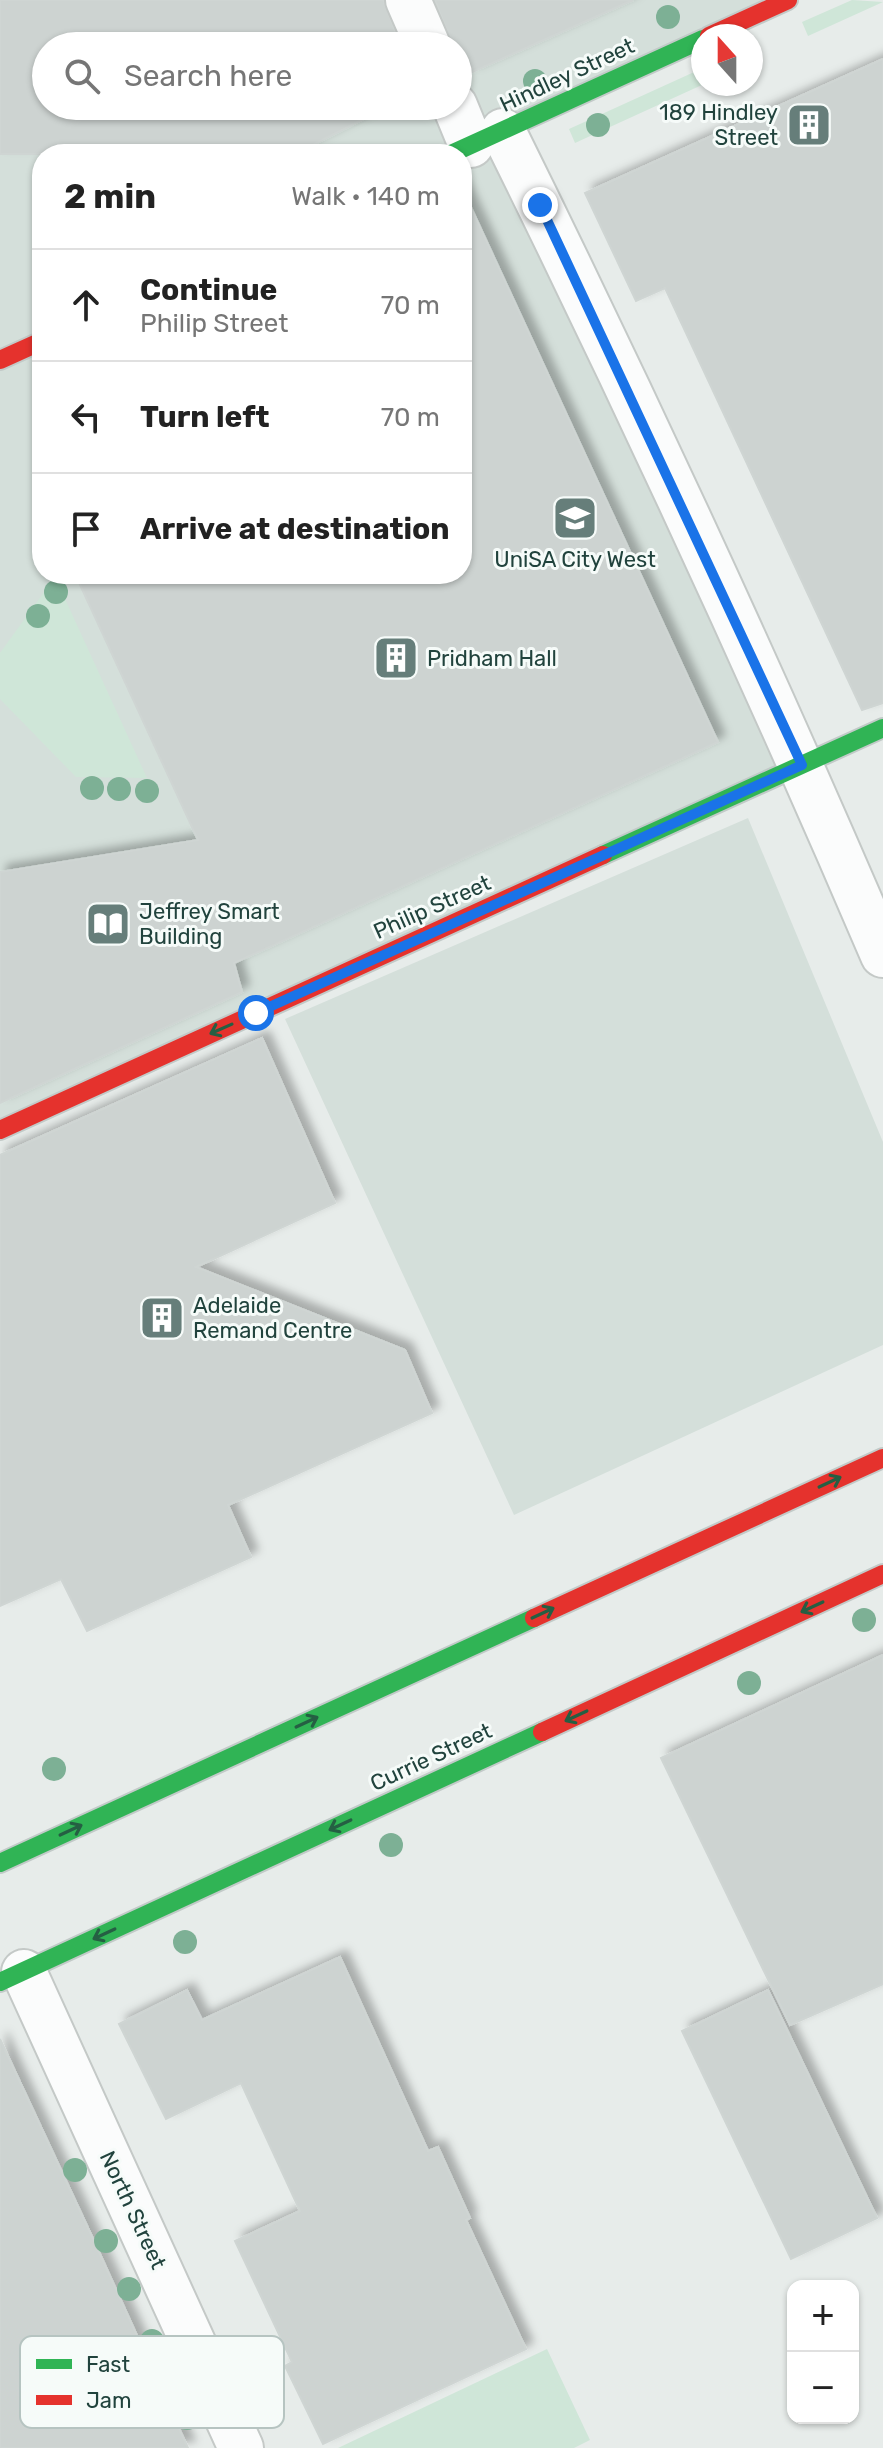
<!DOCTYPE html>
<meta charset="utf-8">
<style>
body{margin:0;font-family:Rubik,sans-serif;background:#f2f2f2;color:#222}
.controls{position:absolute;right:24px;bottom:24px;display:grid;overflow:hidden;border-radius:16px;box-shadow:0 2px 6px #0004}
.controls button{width:72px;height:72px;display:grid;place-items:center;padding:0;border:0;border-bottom:2px solid #e0e0e0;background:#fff;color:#222;font:40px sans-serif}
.compass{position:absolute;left:691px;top:24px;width:72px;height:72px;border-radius:50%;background:#fff;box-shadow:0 2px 6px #0004;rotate:339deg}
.stop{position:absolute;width:24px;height:24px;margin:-18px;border:6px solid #1a73e8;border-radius:50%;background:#fff}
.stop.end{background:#1a73e8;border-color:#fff;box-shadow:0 2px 8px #0008}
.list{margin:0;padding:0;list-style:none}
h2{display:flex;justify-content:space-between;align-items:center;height:104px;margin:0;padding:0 32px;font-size:34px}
h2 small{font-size:26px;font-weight:400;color:#767676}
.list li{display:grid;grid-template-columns:52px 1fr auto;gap:24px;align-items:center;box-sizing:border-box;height:112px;padding:0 32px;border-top:2px solid #e0e0e0}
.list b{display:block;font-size:30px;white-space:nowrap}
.list p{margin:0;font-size:26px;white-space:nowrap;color:#767676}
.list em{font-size:26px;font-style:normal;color:#767676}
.icon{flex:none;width:44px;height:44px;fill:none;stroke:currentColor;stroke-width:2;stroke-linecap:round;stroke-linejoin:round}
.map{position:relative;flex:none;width:883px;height:2448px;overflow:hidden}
.search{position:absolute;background:#fff;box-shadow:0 2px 6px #0004;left:32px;top:32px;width:440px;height:88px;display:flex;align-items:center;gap:20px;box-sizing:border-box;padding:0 28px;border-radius:44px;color:#767676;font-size:30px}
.panel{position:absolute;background:#fff;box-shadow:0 2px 6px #0004;left:32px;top:144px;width:440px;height:440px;border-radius:32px}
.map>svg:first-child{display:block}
</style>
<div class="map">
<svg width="883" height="2448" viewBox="0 0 883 2448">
<defs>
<filter id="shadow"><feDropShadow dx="7" dy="-7" stdDeviation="4" flood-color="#0004"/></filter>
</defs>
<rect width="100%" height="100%" fill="#e7ecea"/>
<path fill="#d4dfda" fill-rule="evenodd" d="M0,0H788L503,131L802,765L0,1130ZM46,46H458V106H46ZM42,154H462V574H42Z
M748,818L883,1142V1345L514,1515L285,1019Z"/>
<path fill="#cfe6d8" d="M852,0L883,2L808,36L802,22Z
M703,68L704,84L575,143L569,129Z
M55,577L147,778L76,777L0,699V653Z
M547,2349L590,2440L574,2448H338Z"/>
<path fill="#cdd3d1" stroke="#cfd5d3" stroke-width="2" filter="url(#shadow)" d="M0,0H383L401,46H46V106H389L295,154H0Z
M435,0H633L470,73L467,66L458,71V46H453Z
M883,59V703L862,710L665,288L636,301L585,193Z
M462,188L718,742L234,963L242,992L0,1103V872L198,840L75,574H462Z
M262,1038L335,1203L196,1267L405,1350L432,1413L228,1505L251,1557L87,1631L61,1579L0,1606V1155Z
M883,1655V1984L790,2025L661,1758Z
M340,1957L428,2151L438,2147L470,2218L466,2220L526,2349L323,2444L285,2366L292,2362L235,2241L300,2211L241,2083L166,2119L119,2024L187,1990L202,2020Z
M768,1990L877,2218L791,2259L682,2031Z
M0,2039L95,2243L188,2448H0Z"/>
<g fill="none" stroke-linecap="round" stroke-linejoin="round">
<g stroke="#c4c9c7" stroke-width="48">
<path id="street" d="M408,0L428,46
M455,106L471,145
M503,131C637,402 764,677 883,955
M24,1972L241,2448"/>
</g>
<g stroke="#c2cac8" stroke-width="22">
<path id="fast" d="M451,154L703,39
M603,855L883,728
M0,1863L534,1618
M0,1982L542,1732"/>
</g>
<g stroke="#c2cac8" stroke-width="22">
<path id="jam" d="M709,36L788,0
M0,360L42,341
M0,1130L603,855
M534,1618L883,1458
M542,1732L883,1574"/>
</g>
<use href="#street" stroke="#fbfcfc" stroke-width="44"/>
<use href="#fast" stroke="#30b455" stroke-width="18"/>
<use href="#jam" stroke="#e5322d" stroke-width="18"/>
</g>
<g fill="#7db095">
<circle cx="668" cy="17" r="12"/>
<circle cx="535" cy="81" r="12"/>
<circle cx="598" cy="125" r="12"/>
<circle cx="56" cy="592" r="12"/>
<circle cx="38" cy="616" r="12"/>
<circle cx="92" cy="788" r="12"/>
<circle cx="119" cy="789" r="12"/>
<circle cx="147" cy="791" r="12"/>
<circle cx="864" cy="1620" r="12"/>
<circle cx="749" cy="1683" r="12"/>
<circle cx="54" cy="1769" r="12"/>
<circle cx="391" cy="1845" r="12"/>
<circle cx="185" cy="1942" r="12"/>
<circle cx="75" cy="2170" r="12"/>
<circle cx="106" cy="2241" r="12"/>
<circle cx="129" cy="2289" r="12"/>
<circle cx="152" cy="2341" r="12"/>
<circle cx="187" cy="2418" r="12"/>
</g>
<defs><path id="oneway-shaft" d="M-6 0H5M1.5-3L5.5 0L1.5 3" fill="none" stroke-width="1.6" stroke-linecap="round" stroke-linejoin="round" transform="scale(2)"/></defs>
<g stroke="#255f43">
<use href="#oneway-shaft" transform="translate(221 1029) rotate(156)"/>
<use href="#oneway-shaft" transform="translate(830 1482) rotate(-25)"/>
<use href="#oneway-shaft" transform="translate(812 1607) rotate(155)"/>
<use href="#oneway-shaft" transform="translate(543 1613) rotate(-25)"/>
<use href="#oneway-shaft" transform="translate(576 1716) rotate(155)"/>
<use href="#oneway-shaft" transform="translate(307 1722) rotate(-25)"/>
<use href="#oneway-shaft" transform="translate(340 1825) rotate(155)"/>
<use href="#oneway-shaft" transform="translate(71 1830) rotate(-25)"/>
<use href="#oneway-shaft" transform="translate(104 1934) rotate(155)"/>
</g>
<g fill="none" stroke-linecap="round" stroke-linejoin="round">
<path stroke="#1a73e8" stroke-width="10" d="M256,1013L802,765L540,205"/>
</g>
<defs>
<g id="building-square" transform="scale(2.3)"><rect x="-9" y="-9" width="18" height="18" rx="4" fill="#667e7a" stroke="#f6fbf9"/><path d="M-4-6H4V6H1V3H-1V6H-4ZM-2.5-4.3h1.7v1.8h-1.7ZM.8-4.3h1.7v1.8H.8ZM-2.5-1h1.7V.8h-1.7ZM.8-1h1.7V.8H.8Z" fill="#fff"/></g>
<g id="university-square" transform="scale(2.3)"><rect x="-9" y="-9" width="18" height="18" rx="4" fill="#667e7a" stroke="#f6fbf9"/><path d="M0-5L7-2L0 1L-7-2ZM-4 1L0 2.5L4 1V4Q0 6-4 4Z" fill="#fff"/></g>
<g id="library-square" transform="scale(2.3)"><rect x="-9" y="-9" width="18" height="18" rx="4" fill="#667e7a" stroke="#f6fbf9"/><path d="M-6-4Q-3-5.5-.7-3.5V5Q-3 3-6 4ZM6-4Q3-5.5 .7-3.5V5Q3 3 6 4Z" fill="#fff"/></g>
</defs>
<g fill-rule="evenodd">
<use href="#building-square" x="809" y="125"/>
<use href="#university-square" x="575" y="518"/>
<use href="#building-square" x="396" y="658"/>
<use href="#library-square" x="108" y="924"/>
<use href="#building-square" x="162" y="1318"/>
</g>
<g text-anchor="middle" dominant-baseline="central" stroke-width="6" stroke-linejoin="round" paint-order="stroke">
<g font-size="22" fill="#21433d" stroke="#f6fbf9">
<text transform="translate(567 75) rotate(-25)">Hindley Street</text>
<text transform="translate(432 907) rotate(-24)">Philip Street</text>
<text transform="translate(431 1757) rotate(-25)">Currie Street</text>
<text transform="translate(133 2210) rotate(65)">North Street</text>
</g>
<g font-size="22" fill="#21433d" stroke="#f6fbf9" text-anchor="start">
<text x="778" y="112" text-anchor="end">189 Hindley<tspan x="778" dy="25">Street</tspan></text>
<text x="575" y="559" text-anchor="middle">UniSA City West</text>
<text x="427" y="658">Pridham Hall</text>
<text x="139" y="911">Jeffrey Smart<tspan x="139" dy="25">Building</tspan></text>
<text x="193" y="1305">Adelaide<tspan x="193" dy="25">Remand Centre</tspan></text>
</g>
</g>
<rect x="20" y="2336" width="264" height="92" rx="12" fill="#f6fbf9" stroke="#b6c4c1" stroke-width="2"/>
<rect x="36" y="2359" width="36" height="10" fill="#30b455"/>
<rect x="36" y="2395" width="36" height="10" fill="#e5322d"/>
<g font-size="22" fill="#21433d">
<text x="86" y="2372">Fast</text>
<text x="86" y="2408">Jam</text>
</g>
</svg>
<div class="controls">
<button>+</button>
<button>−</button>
</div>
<svg class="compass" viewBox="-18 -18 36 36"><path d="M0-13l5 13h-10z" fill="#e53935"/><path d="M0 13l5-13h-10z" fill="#767676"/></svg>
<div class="stop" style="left:256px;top:1013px"></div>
<div class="stop end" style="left:540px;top:205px"></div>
<div class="search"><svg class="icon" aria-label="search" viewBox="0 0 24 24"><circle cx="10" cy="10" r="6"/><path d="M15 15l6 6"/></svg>Search here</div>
<section class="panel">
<h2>2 min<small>Walk · 140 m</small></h2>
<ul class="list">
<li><svg class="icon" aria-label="ahead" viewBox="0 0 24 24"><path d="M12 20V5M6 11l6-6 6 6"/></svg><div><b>Continue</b><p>Philip Street</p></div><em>70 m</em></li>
<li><svg class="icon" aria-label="left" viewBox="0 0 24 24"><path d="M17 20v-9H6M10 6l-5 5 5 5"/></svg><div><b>Turn left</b></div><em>70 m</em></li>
<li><svg class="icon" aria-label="arrive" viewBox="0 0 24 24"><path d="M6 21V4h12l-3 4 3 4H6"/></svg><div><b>Arrive at destination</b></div></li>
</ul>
</section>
</div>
